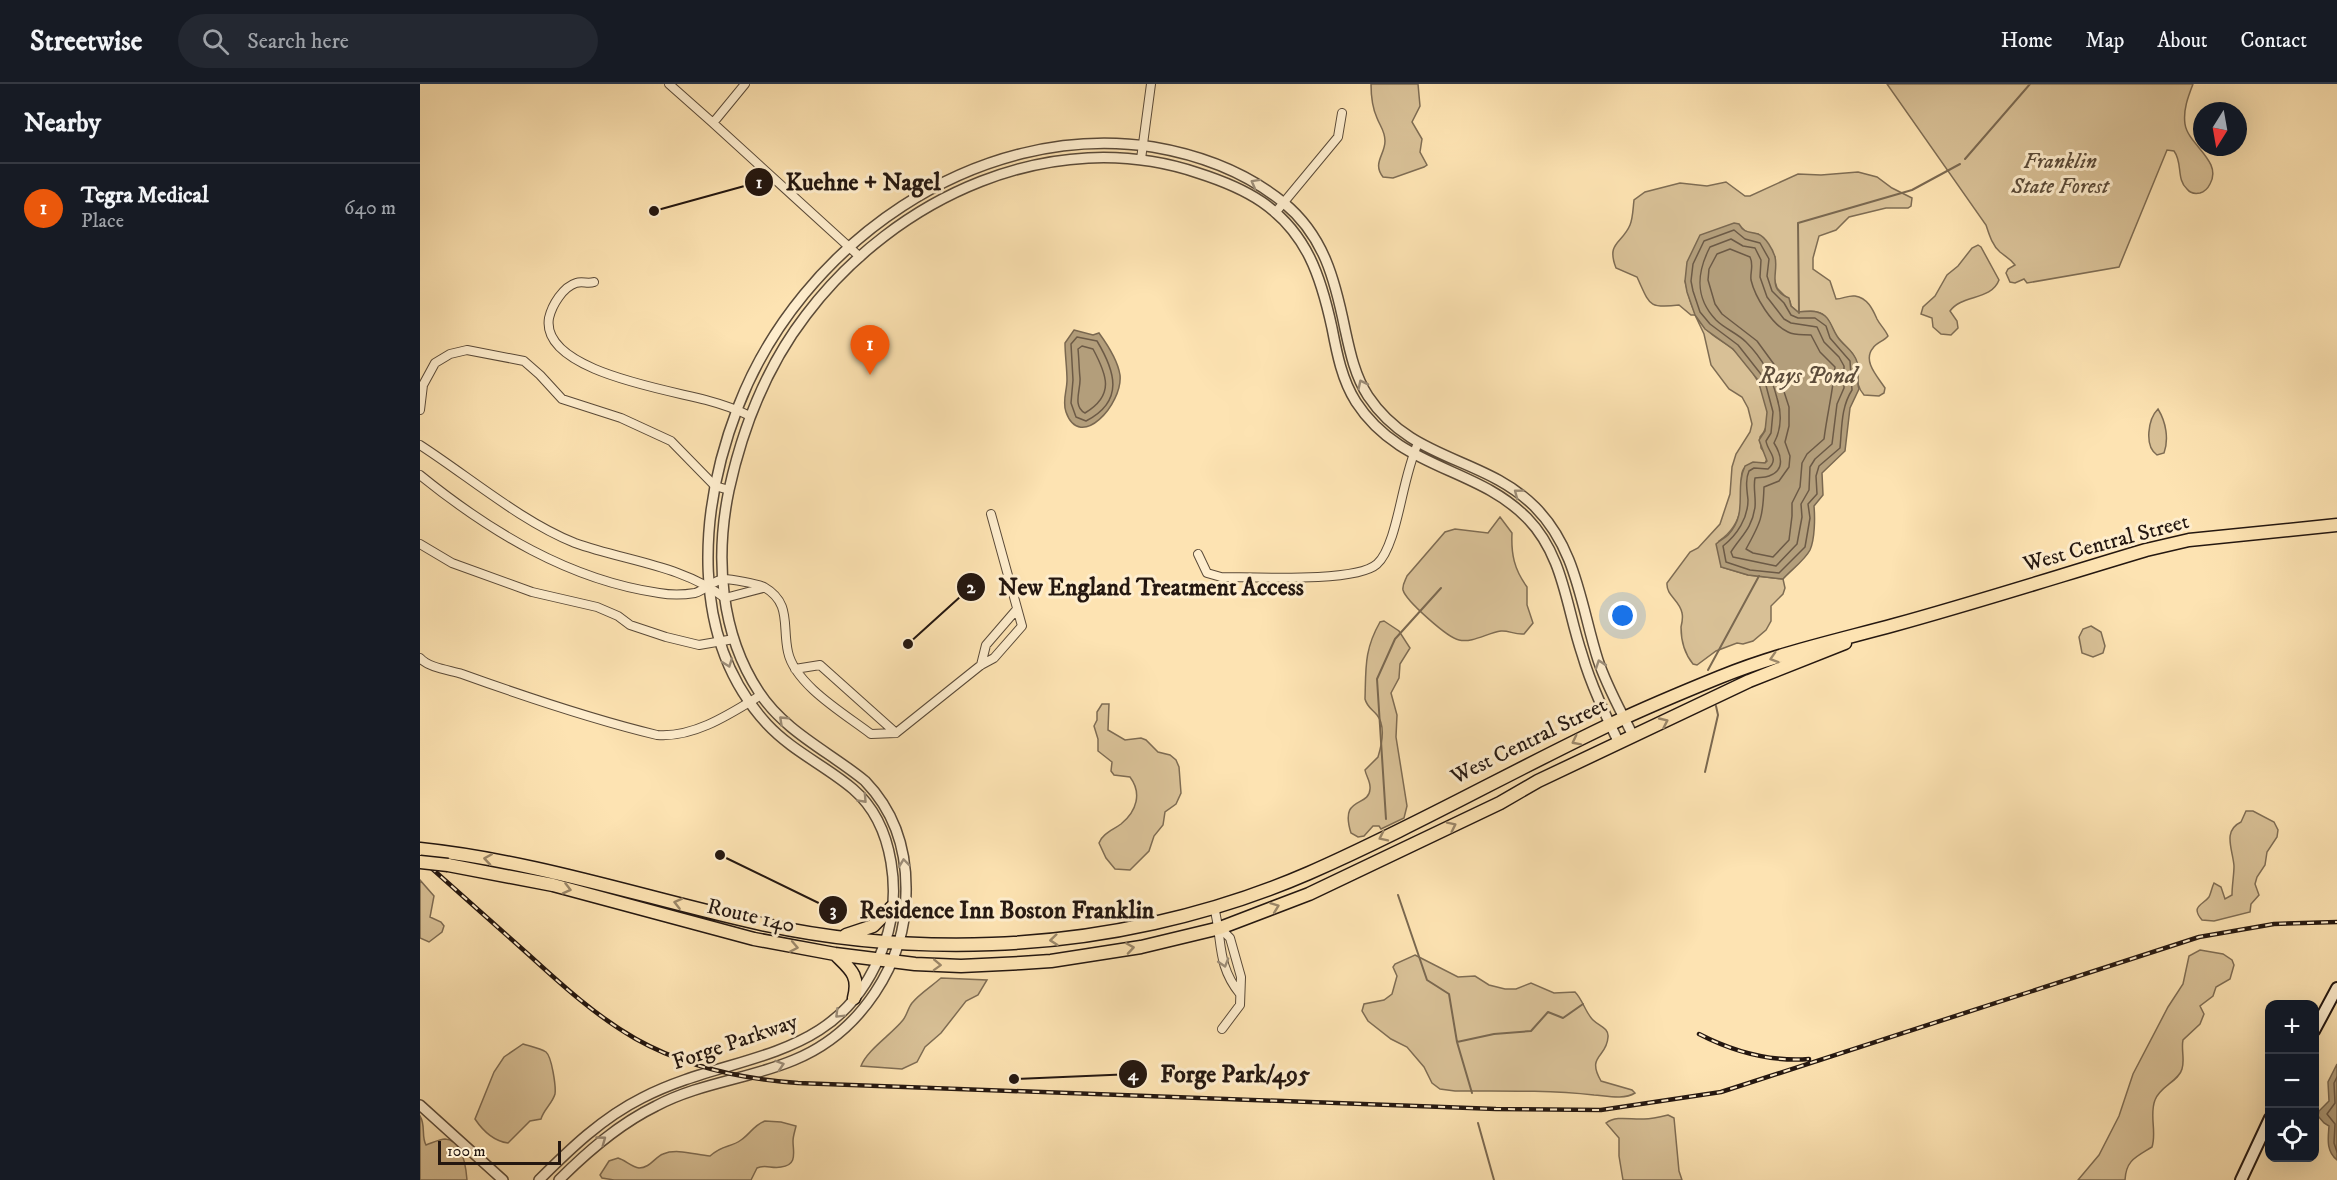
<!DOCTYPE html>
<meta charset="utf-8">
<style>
body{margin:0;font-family:"IM FELL DW Pica",serif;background:#242831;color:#f1f3f6}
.controls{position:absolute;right:18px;bottom:18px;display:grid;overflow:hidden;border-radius:12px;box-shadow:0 6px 24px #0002}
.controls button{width:54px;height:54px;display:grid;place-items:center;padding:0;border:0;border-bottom:2px solid #363941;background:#171b24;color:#f1f3f6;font:30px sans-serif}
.compass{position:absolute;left:1773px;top:18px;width:54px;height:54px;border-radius:50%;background:#171b24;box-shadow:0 6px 24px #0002;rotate:191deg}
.scale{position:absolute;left:18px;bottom:15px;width:123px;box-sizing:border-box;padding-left:6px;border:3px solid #241710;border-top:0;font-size:16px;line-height:21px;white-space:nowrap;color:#241710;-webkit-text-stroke:4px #feedcd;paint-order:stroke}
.you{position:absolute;left:1203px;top:532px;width:21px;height:21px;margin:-15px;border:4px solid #fff;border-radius:50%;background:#1a73e8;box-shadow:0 0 0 9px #1a73e833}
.badge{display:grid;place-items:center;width:39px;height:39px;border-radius:50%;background:#ea580c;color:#fff;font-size:20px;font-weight:700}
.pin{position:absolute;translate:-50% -50px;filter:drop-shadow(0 2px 3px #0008)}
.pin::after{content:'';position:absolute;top:32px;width:21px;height:18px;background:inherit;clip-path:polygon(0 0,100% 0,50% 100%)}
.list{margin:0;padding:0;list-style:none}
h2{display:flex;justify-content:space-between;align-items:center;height:78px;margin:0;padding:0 24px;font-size:26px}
h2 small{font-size:20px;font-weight:400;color:#9ea1a6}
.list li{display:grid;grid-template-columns:39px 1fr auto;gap:18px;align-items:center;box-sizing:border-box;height:90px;padding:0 24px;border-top:2px solid #363941}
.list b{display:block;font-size:22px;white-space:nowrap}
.list p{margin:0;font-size:20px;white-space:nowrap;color:#9ea1a6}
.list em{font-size:20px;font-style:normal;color:#9ea1a6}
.icon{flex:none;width:33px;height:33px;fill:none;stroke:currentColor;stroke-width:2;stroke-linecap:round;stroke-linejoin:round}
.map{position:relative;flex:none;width:1917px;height:1096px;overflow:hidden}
header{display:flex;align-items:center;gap:36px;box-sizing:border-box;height:84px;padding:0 30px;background:#171b24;border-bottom:2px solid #363941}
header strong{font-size:28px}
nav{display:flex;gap:33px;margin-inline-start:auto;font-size:21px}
.search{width:420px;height:54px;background:#242831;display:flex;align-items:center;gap:15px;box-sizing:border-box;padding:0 21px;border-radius:33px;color:#9ea1a6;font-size:22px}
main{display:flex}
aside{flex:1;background:#171b24}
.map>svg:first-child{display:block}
</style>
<header>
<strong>Streetwise</strong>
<div class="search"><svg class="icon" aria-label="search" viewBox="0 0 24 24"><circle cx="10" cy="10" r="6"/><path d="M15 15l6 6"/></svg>Search here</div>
<nav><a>Home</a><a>Map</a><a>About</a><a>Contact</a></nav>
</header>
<main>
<aside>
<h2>Nearby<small></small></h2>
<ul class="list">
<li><span class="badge">1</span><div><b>Tegra Medical</b><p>Place</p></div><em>640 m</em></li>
</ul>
</aside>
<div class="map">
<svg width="1917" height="1096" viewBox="0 0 1917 1096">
<rect width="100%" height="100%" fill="#fde3b2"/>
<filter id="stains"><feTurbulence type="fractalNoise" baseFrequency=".00333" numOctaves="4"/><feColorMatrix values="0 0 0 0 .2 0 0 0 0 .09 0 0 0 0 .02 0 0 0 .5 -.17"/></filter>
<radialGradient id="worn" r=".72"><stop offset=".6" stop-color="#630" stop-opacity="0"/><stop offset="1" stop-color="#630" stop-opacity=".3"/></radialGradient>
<path fill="#d8c096" stroke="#7e6c53" stroke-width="1.5" d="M951,0H998L1000,22L992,38L1002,55L1000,68L1007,81L1004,83L973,94L963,93C952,79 965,71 965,57C965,47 960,42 957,34C952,23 951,12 951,0Z
M1467,0H1773C1768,13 1763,26 1765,40C1768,61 1803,77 1790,100C1788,104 1784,108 1780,109C1775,110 1770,109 1767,105C1756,95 1763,79 1754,67L1747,66L1699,183L1607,199L1604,195L1595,199L1590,198L1586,189L1588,185L1595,181C1590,174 1586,173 1580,168C1572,161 1569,150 1566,141Z
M1438,88L1457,93L1472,104L1492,114L1491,122L1488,124H1466L1429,133L1416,146L1399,152L1393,174V185L1410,197L1416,215C1423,215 1428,211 1435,212C1448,214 1453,226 1457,235C1460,241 1465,245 1468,252C1464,257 1456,259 1453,264C1442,277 1458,293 1465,304L1464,309L1459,312L1444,311C1433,298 1441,293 1437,280C1434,267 1424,262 1417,253C1410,244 1411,232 1397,228C1392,226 1384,228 1378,228L1371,222L1370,217L1357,204L1353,191L1355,173L1338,150L1329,149L1323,146L1265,197C1269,214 1273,231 1285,244C1294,254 1305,258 1315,267C1334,283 1361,331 1340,353L1341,364L1348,373L1345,379C1310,377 1325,399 1321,422C1319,436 1311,449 1299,457L1301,483L1328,491L1363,495L1365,504L1363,510L1351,522V537L1346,546L1333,557L1323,560L1317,559L1296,567L1277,581L1273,580C1264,569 1261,558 1261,543C1262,539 1263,533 1262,529C1260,516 1246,512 1247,499L1270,468L1278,464L1300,440L1310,410L1312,383L1316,370L1330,348L1332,340L1328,324L1322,313L1309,305L1291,281L1284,250L1275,231H1271L1259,221C1228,225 1230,221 1217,193L1196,184C1186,158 1202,160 1210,141C1213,134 1213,124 1214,116L1225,108L1260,99L1287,102L1306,98L1325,112H1330L1378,90L1401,91Z
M1558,161L1561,163L1579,196C1571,217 1542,210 1530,227L1537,237L1538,244L1531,251L1521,250L1513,243L1512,234L1501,230L1503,223L1515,212L1527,191L1538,182L1552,164Z
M1738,325C1746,338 1749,355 1744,369L1737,371C1724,362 1728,335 1738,325Z
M1080,433L1092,449C1091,470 1094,485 1107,503V521L1113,539L1104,550C1095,551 1088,546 1081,547C1067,549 1053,559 1039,556C1028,554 986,517 983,506C982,501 985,497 987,492L1025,448L1035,445L1068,449Z
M964,537L979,547L990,564L980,580L979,594L971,609L977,631L976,653L987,722L984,734L961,745L959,742H953L944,752L938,753L931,749C919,711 949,724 950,705C951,698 946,692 945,686L958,673C962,660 966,642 957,631C952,625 947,623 945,615C946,584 944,566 960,538Z
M1671,542L1681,548L1685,562L1683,569L1673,573L1662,569L1659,553L1663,545Z
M682,620H689L688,646L705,656L721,654L726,656L738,668L750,671L756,676L759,683L761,709L756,720L745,728L743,741L734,752L729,767L710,786L695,785L686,774L679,759C682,750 693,746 701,740C717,727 722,709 710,693L694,691L691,687L692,678L678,667V655L674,642L677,636V628Z
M1826,727H1833L1854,738L1858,746L1857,753L1847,768L1845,781L1837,793L1835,800L1839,811L1831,820L1830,828L1794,837L1782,836C1770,822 1783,821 1789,813C1791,809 1792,803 1794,799L1801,803L1805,815L1812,811C1812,801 1814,791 1814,782C1813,766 1802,747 1821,738Z
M0,796L14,812L10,833L21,838L24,842L22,848L9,858L0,854Z
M1780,866L1803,870L1812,876L1814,881L1810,895L1796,903L1793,912L1780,922L1784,930L1780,940L1763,956C1761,965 1765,976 1762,985C1759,997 1740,1002 1735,1016C1729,1031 1737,1048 1732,1063C1716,1073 1706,1076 1705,1096H1658L1679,1071L1699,1032L1713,990L1748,923L1763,900L1769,872Z
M995,871L1038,893L1055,892L1069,901L1085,905H1096L1111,899L1134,909L1155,908C1163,916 1165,928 1173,936C1179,942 1189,944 1188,953C1187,974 1166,971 1181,997L1212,1006L1215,1009C1204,1016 1187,1012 1174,1011C1128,1006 1081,1007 1035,1007L1020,1005L1012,999L1004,983L987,963L971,955L948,937L942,927L944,920L964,916L972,910L977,892L973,883L975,880Z
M521,894L567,896L558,911L546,917L521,949L505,963L497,978L482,985L441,982C447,966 472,950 483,936C487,931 488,924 492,919C499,910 512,902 521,894Z
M103,960C109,962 120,964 126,968C132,973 136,1003 135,1010C132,1020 124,1025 121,1035L110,1037L88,1059C73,1057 63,1047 55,1035L74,988L84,973Z
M1248,1031L1254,1034L1259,1087L1262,1096H1203L1199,1072V1054L1186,1039C1197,1031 1211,1036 1224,1035C1232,1035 1240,1033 1248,1031Z
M0,1032C6,1042 1,1052 6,1061C12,1059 20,1055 25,1055C43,1056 46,1083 47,1096H0Z
M345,1037L361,1038L376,1042C375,1047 373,1052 373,1057C373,1068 378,1081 361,1083C352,1085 345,1080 337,1084L331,1096H194L182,1094L180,1091L189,1077L198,1074C205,1076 212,1083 219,1084C230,1084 235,1073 243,1070C257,1064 276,1071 290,1072C303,1060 310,1064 321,1056C330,1050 334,1041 345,1037Z"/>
<path fill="#b39e7b" stroke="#7a6850" stroke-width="1.5" d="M1314,139L1319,140C1325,150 1329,147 1338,150C1346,153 1353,166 1355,173C1359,188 1346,205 1369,214L1371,222L1378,228C1384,228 1391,226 1397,228C1410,231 1411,243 1417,252C1423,262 1434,266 1437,278C1439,287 1436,296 1439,305L1430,324L1425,367L1402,389L1403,411L1394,422C1395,433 1395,455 1390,466C1385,476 1371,486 1363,495L1328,491L1301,483L1296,460C1300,456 1305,454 1308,451C1329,429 1314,405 1325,382L1333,378L1345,379L1347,377L1339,356L1345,347L1347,328L1338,296L1313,265L1285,245L1275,231L1267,208L1265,197L1267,178L1280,151Z
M654,246L673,251L679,249C687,260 698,278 700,291C703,320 660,368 646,328C642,317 647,307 647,296C647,284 645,271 645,259Z
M1917,980V1076C1906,1067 1908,1055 1909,1042L1904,1039L1898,1032L1899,1027L1909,1017L1908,998Z"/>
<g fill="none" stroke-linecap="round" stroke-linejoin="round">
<path stroke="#6c5a46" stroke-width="1.5" d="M1314,146L1325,155L1340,159L1349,175L1347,192L1352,207L1364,219L1371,231L1378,234H1395L1406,242L1410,254L1430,277L1432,306C1421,323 1422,343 1420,364L1399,382L1396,392L1397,410L1388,420L1390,434L1385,463L1359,489L1330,486L1306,478L1303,462C1317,451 1328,434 1328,416C1327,406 1325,396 1329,387L1334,384L1348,385C1360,374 1348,369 1346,357L1351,349L1353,328L1344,294L1318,261L1290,240L1280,228L1273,207L1271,197L1273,180L1284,157Z
M1311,155L1323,162L1335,164L1341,176L1340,193L1347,213L1364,235L1371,239L1397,243L1404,258L1419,273L1424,282V304L1417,320L1412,360L1395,375L1390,383L1389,406L1381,420L1382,433L1377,460L1356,482L1313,473L1311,468C1321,452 1332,445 1335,423C1336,413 1333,403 1335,394C1339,393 1344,394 1349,392C1366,386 1361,370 1354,359C1362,344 1362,330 1357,314C1351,291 1343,275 1326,258C1317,249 1305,245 1296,236C1274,213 1277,188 1290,163Z
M1310,165L1330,173C1334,181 1330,188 1331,196C1335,213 1352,241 1368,248C1376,252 1384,250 1391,251L1400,268L1415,283C1413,307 1407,331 1404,355L1387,370L1382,379L1380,403L1372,419V432L1369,456L1353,473L1333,469L1326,465C1341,438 1343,433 1344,403L1359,397L1369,383L1370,372L1365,358L1369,342V323L1356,283L1337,257L1302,230L1295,220L1288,196L1289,185L1297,170Z
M657,253L677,257C695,287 705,317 666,337L656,333L651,319L653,296L651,260Z
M662,262L673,265C687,291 695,311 665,329C652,322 661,305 660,294C659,284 659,275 658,265Z
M1917,993L1914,999L1915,1019L1907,1030L1915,1040L1914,1059L1917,1068"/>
<path stroke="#7a6850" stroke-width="2" d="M1545,75L1610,0
M1379,229L1378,139L1492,106L1540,80
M1288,586L1339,492
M1285,688L1298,631L1296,622
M966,735L957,595L975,555L1021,504
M978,811L1007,896L1029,910L1037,958L1052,1009
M1037,958L1074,950L1111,947L1128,928L1143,934L1163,920
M1058,1039L1074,1096"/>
<g stroke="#5a4a38" stroke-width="10">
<path id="minor" d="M249,0L293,39L325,0
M293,39L440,173
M721,75L731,0
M855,129L918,53L922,29
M174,198C168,200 162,197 156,199C143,203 132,221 129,234C120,287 250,306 286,316C301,320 316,325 330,332
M0,326L3,301L15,279L30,270L47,266L104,277L120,291L142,315L201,334L251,357L295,402L309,406
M0,361C48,392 102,438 155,459C205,477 262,481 305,514L343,504
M0,391C69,447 149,496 239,509C250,511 263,511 275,509C285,506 294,496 304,495C311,495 338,500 344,503C372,519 362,542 368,568C375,601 425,630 451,650L476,649L561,581L574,574L602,542L571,430
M0,460L32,479L112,508L177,523L198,532L210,541L246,553L279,561L314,555
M778,470L787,489L801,493C832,493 936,499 957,480C964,474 969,461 972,452C982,421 985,389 998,359
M0,574C9,584 29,586 42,590C106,613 171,635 237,651C274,654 310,630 341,611
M561,581L566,561L597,525
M375,585L400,581L476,649
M794,823C803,857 796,880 820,910
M800,844L810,854L821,893L820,921L802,945"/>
</g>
<g stroke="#5a4a38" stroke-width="12">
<path id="tertiary" d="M0,1021L83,1096
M119,1096C150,1065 182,1034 222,1014C315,966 421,982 464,861C482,812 475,741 433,705C406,682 372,667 347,640C268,554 279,425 318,323C380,161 556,36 733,63C780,71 826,88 864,119C904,152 915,196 925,245C930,268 935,292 948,312C992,378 1064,372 1115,423C1157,465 1161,523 1178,576C1187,603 1201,627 1213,652
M139,1096C168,1067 199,1040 236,1022C279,999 329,995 374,976C440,949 486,880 486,809C487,766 475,728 445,697C410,668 365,648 339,608C300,549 295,473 309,406C323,342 346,283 386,231C475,113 633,40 778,89C800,96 823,105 842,118C887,149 901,193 912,244C917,270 922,296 936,318C980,386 1056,382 1107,434C1144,472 1146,523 1162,570C1171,601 1185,630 1199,659"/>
</g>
<g stroke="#241710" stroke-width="14">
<path id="secondary" d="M1894,947L1917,904
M1821,1096L1850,1034"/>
</g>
<g stroke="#241710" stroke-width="15">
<path id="primary" d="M0,765C115,777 225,814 337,839C414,856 493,863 572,860C680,856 790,832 889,789C992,744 1090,688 1191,640C1227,623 1263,608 1300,593C1356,570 1415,557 1474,541C1558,518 1642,491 1726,466L1769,456L1917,441
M28,781L133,801L334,855L415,870L495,880L541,882L601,879L631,877L721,863L800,844L889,810L1080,719L1118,697L1329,597L1425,559
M426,851L453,842L472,823
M415,870C430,885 440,891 434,914"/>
</g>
<use href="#minor" stroke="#feedcd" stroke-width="8"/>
<use href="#tertiary" stroke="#feedcd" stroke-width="9"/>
<use href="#secondary" stroke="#feedcd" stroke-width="10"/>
<use href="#primary" stroke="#fde3b2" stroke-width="12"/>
<g stroke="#241710" stroke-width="4.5">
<path id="rail" d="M0,774C36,806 73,839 109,871C143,902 176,932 216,955C266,983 321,995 378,999L1076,1025L1181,1026L1301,1008L1779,853L1854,840L1917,838
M1279,950C1314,968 1350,978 1389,975"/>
</g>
<use href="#rail" stroke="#feedcd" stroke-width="2" stroke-dasharray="7" stroke-linecap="butt"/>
<g stroke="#241710" stroke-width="15" stroke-linecap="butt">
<path id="primary-bridge" d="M0,778L28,781"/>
</g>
<use href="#primary-bridge" stroke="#fde3b2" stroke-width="12"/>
</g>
<defs><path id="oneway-chevron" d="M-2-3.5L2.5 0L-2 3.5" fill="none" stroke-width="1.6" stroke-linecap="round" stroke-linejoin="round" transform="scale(1.5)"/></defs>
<g stroke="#9c8d78">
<use href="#oneway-chevron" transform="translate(835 99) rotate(-151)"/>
<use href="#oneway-chevron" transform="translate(942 300) rotate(-116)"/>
<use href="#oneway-chevron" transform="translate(1098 409) rotate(-143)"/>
<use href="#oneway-chevron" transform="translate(308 579) rotate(70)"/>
<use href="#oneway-chevron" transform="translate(1180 580) rotate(-109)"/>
<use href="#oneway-chevron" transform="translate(363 636) rotate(-137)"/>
<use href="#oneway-chevron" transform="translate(443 715) rotate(47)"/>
<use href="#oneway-chevron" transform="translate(484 779) rotate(-97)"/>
<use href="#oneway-chevron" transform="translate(804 879) rotate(73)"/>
<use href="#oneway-chevron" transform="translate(419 930) rotate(135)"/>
<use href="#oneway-chevron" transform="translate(360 981) rotate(-18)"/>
<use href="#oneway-chevron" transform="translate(182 1056) rotate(-36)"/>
</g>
<g stroke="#9b8769">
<use href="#oneway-chevron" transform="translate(1354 574) rotate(163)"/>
<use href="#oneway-chevron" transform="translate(1244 638) rotate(-25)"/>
<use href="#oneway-chevron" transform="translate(1156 657) rotate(153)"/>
<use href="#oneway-chevron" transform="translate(1032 742) rotate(-26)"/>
<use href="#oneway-chevron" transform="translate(963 753) rotate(154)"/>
<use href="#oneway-chevron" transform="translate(68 775) rotate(-171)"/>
<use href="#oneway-chevron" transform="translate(147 805) rotate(14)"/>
<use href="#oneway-chevron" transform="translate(258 819) rotate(-166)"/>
<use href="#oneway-chevron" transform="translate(855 823) rotate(-21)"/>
<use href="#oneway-chevron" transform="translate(634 856) rotate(174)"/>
<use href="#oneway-chevron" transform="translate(374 863) rotate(11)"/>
<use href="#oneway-chevron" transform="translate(710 864) rotate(-9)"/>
<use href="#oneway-chevron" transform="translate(517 881) rotate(2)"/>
</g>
<g text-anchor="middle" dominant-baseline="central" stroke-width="6" stroke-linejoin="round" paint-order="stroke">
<g font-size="22" font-style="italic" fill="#5a4a38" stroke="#feedcd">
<text x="1640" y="77">Franklin<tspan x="1640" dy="25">State Forest</tspan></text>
</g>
<g font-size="22" fill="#241710" stroke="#feedcd">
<text transform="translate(1686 459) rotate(-15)">West Central Street</text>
<text transform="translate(1109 657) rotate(-26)">West Central Street</text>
<text transform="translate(331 832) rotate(13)">Route 140</text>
<text transform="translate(315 958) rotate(-19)">Forge Parkway</text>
</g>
<g font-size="24" font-style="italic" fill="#5d4d3b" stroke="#feedcd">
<text x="1388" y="292">Rays Pond</text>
</g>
</g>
<path fill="none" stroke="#241710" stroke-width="2" d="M234 127L339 98M488 560L551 503M300 771L413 826M594 995L713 990"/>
<g fill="#241710" stroke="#feedcd" stroke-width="2">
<circle cx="234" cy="127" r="6"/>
<circle cx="488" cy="560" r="6"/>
<circle cx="300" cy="771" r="6"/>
<circle cx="594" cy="995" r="6"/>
<circle cx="339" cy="98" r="15"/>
<circle cx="551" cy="503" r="15"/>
<circle cx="413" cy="826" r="15"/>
<circle cx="713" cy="990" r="15"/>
</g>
<g font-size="18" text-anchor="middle" font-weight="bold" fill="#fff">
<text x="339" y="104">1</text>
<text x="551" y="509">2</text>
<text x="413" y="832">3</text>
<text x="713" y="996">4</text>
</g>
<g font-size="24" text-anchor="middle" font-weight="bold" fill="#241710" stroke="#feedcd" stroke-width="6" stroke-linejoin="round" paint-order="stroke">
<text x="443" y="106">Kuehne + Nagel</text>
<text x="731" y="511">New England Treatment Access</text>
<text x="587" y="834">Residence Inn Boston Franklin</text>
<text x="815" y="998">Forge Park/495</text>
</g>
<rect width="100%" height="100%" filter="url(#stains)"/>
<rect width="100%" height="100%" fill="url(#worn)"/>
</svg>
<div class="controls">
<button>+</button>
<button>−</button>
<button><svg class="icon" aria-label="locate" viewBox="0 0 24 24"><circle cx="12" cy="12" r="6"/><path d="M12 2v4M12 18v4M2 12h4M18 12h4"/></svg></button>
</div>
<svg class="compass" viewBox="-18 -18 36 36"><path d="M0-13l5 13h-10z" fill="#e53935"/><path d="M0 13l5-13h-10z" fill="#9ea1a6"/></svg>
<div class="scale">100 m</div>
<div class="you"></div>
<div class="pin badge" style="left:450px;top:291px">1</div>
</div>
</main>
